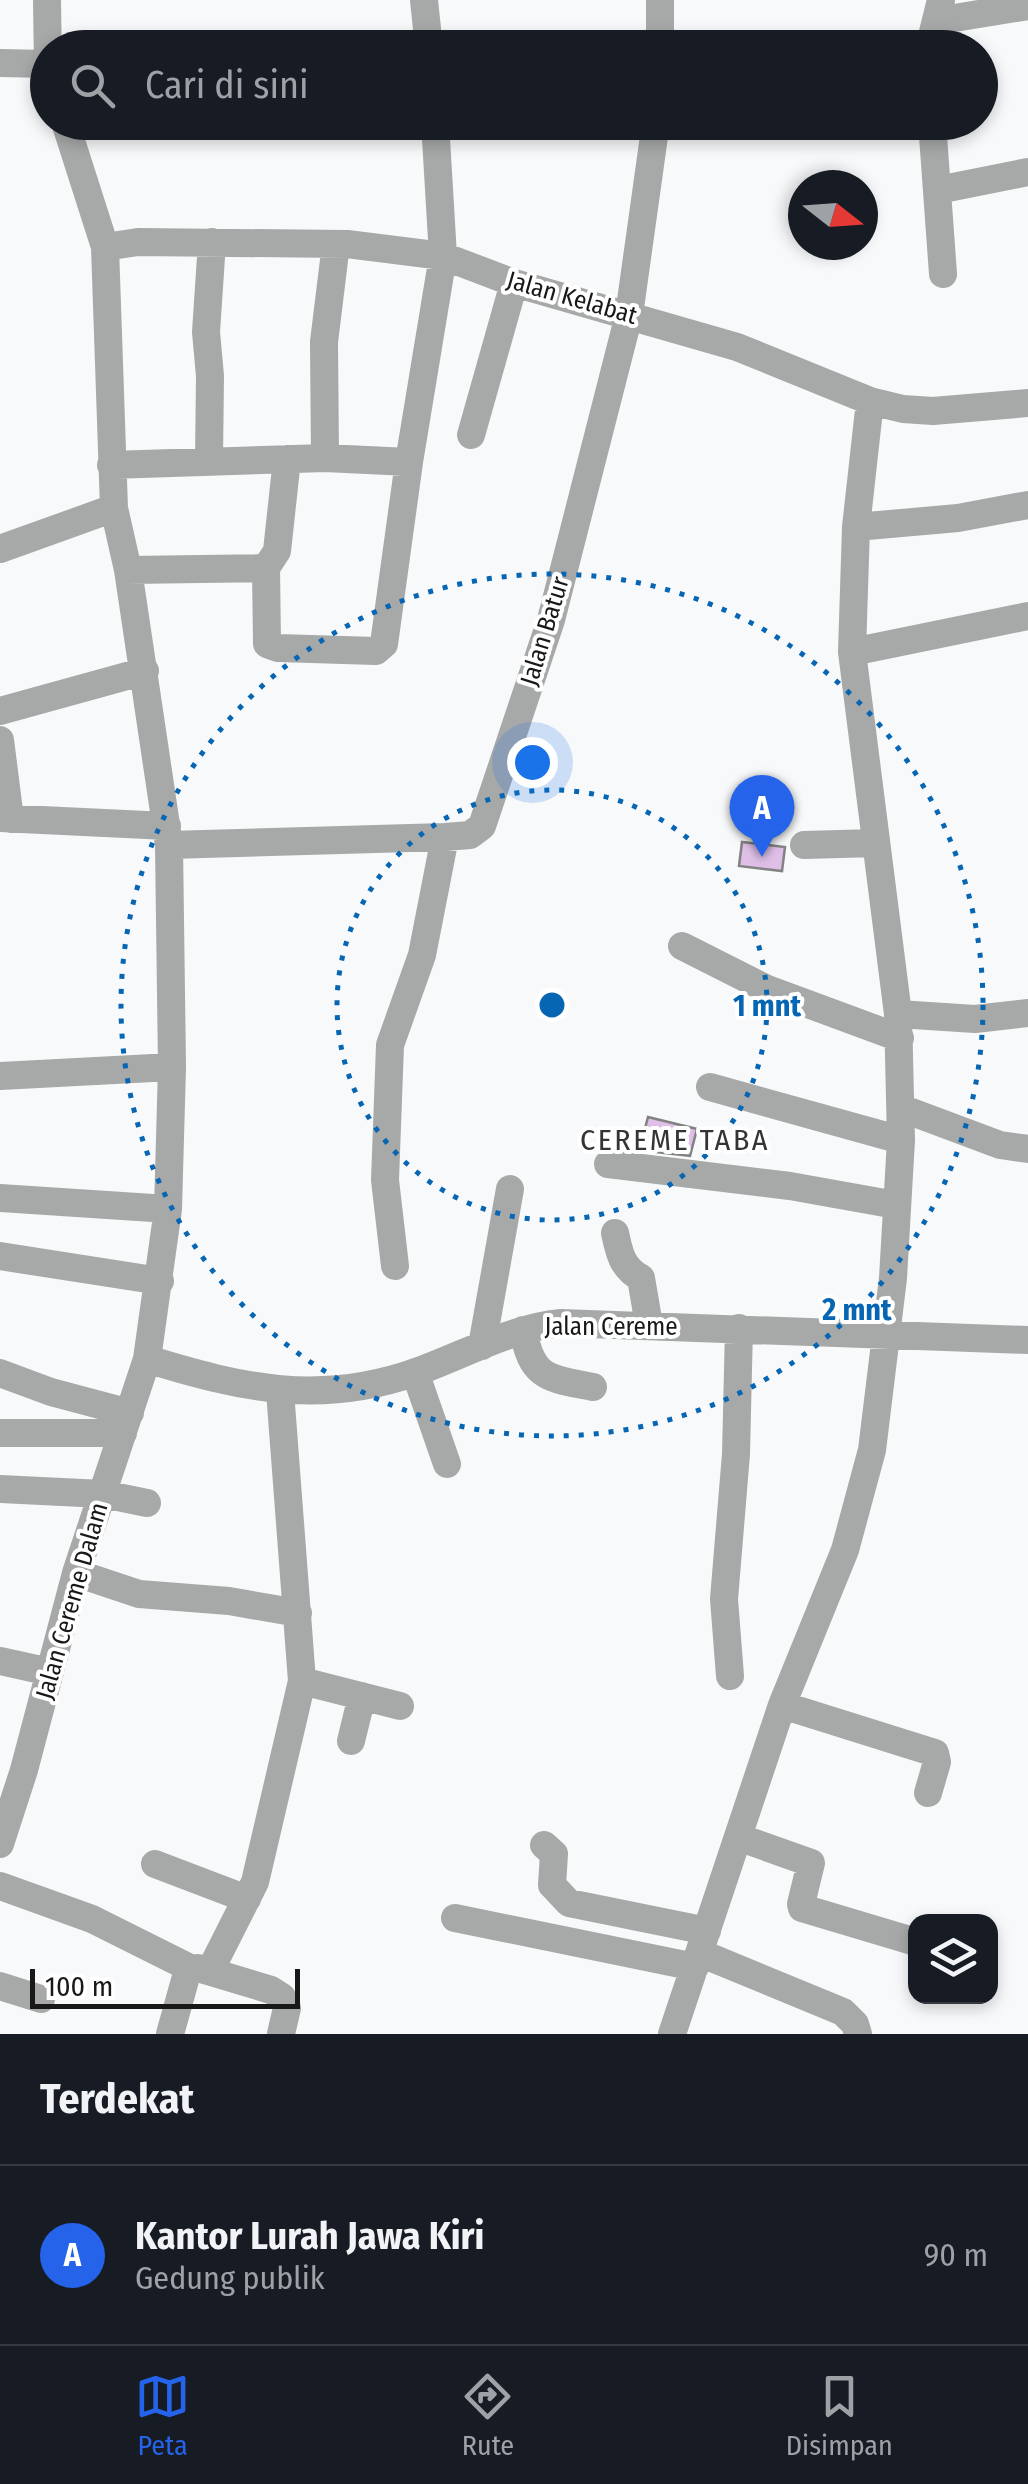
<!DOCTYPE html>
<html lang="id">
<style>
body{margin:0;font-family:"Fira Sans Condensed",sans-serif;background:#20242c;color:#f1f3f6}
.controls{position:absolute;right:30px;bottom:30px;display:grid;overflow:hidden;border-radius:20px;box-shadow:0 5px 15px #0003}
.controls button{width:90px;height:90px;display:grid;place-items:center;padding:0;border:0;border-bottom:2px solid #363941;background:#171b24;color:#f1f3f6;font:50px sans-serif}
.compass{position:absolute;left:788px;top:170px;width:90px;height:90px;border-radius:50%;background:#171b24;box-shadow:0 5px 15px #0003;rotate:107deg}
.scale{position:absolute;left:30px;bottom:25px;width:270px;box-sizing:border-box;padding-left:10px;border:5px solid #181818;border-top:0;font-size:28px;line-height:35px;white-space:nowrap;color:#181818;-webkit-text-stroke:8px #fff;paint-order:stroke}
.you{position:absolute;left:532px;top:762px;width:35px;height:35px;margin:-25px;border:8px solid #fff;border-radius:50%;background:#1a73e8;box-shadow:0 0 0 15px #1a73e833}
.badge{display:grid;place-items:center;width:65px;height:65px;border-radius:50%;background:#2563eb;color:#fff;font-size:32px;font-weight:700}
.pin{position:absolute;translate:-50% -82px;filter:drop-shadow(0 2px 5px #0008)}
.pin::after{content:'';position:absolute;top:52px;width:35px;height:30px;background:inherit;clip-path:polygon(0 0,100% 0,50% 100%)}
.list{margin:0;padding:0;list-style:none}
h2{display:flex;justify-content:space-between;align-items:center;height:130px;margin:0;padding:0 40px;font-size:42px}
h2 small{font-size:32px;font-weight:400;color:#9ea1a6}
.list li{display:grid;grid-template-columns:65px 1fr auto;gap:30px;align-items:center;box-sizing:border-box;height:180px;padding:0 40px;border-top:2px solid #363941}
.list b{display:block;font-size:38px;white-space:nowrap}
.list p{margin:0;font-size:32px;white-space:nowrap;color:#9ea1a6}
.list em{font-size:32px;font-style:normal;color:#9ea1a6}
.icon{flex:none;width:55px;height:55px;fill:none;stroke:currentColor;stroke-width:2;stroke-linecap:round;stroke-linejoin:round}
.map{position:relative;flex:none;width:1028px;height:2034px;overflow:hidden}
.search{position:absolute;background:#171b24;box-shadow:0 5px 15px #0003;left:30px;right:30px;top:30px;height:110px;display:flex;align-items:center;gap:25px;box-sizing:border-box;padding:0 35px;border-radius:55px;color:#9ea1a6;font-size:38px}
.sheet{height:310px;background:#171b24}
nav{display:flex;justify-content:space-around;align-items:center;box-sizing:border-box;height:140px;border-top:2px solid #363941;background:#171b24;font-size:28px;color:#9ea1a6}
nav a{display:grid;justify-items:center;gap:5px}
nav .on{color:#2563eb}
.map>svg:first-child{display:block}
</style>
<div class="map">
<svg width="1028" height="2034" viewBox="0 0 1028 2034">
<rect width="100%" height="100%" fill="#f8f9fa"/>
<path fill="#dfbfe7" stroke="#838283" stroke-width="2.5" d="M742,842L785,847L782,871L739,866Z
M648,1117L697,1129L690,1156L655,1152L656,1147L641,1144Z"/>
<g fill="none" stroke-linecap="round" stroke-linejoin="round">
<path stroke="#a7a8a8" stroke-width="28" d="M47,0L48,68
M424,0L429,48
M936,21L1028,6
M660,48V0
M929,48L941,0
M0,63L48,64
M932,122L943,274
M938,190L1028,172
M105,247L138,242L347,244L443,256L514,283L737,347L870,401L903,409L933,411L1028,403
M471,435L514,283
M325,458L324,342L336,244
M209,460L210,376L206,332L212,242
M111,465L325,458L409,462
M856,527L958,518L1028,505
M0,549L114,508
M266,568L267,644L278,648L376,651L384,644L409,462L443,256L435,122
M128,570L266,568L277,551L287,459
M852,652L1028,616
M0,711L145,671
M0,740L10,819
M0,818L167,826
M169,845L445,837L470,835L482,826L551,620L629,315L656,122
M804,845L876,843
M682,946L767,989L900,1038
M898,1014L975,1019L1028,1013
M0,1076L172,1067
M710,1087L901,1140
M901,1108L1000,1145L1028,1149
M608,1164L790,1186L896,1205
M0,1198L168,1209
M615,1233C619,1252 622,1268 641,1278L649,1325
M0,1256L160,1281
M395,1266L385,1180L390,1045L422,955L445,837
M523,1330C532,1379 548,1378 593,1387
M482,1346L510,1189
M147,1359C241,1388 320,1406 416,1372C464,1355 510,1328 561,1323L1028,1340
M415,1372L447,1464
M0,1373L51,1392L130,1413
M0,1433H123
M0,1489L103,1494L147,1503
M76,1573L139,1594L229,1601L298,1613
M0,1661L50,1672
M730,1676L724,1599L736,1454L739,1328
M302,1681L400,1706
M782,1705L935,1753L937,1762L928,1793
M351,1741L362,1696
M738,1837L811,1863L801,1904L802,1908L916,1942
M0,1844L24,1770L76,1573L147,1359L168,1209L172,1067L169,845L128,570L114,508L105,247L65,122
M544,1845L554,1854L552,1885L569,1903L707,1931
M155,1864L247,1899
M0,1886L92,1919L192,1969
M455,1918L695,1967
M700,1953L843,2012L855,2024L858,2034
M210,1971L255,1882L302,1681L280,1391
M0,1986L41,1999
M170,2034L187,1973L198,1968L271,1990L282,1997L287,2008L281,2034
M672,2034L782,1705L845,1550L872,1450L893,1278L901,1140L898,1014L852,652L856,527L870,401"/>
</g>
<g fill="none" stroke="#0766b3" stroke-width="5" stroke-dasharray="5 10">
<circle cx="552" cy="1005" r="215"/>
<circle cx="552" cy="1005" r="431"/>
</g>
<g text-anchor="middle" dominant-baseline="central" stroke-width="8" stroke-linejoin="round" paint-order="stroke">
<g font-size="25" fill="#181818" stroke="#fff">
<text transform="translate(572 298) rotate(16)">Jalan Kelabat</text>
<text transform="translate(545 631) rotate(-73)">Jalan Batur</text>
<text x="611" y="1327">Jalan Cereme</text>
<text transform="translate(72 1601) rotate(-74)">Jalan Cereme Dalam</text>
</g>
<g font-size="30" letter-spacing="2.5" fill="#343435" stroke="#fff">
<text x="675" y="1140">CEREME TABA</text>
</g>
</g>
<circle cx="552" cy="1005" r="15" fill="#0766b3" stroke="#fff" stroke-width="5"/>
<g font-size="30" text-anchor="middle" font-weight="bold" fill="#0766b3" stroke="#fff" stroke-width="8" stroke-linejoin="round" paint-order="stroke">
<text x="767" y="1016">1 mnt</text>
<text x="857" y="1320">2 mnt</text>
</g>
</svg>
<div class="controls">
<button><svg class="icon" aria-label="layers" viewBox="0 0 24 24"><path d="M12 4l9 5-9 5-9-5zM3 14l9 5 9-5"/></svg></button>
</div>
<svg class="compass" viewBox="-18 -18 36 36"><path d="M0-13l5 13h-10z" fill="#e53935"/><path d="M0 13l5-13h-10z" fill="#9ea1a6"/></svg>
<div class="scale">100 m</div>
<div class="you"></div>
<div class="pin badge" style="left:762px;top:857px">A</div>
<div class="search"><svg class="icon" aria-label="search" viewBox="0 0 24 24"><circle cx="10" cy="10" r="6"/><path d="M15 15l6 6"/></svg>Cari di sini</div>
</div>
<section class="sheet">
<h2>Terdekat<small></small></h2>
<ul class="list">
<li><span class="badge">A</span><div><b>Kantor Lurah Jawa Kiri</b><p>Gedung publik</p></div><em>90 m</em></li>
</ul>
</section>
<nav>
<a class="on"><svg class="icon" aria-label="map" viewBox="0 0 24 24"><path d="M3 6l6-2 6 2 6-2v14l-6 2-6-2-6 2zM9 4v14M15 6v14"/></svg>Peta</a>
<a><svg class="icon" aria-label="directions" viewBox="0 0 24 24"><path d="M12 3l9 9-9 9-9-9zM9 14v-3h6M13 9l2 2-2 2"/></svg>Rute</a>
<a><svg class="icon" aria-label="saved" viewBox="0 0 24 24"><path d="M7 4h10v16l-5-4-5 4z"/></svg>Disimpan</a>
</nav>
